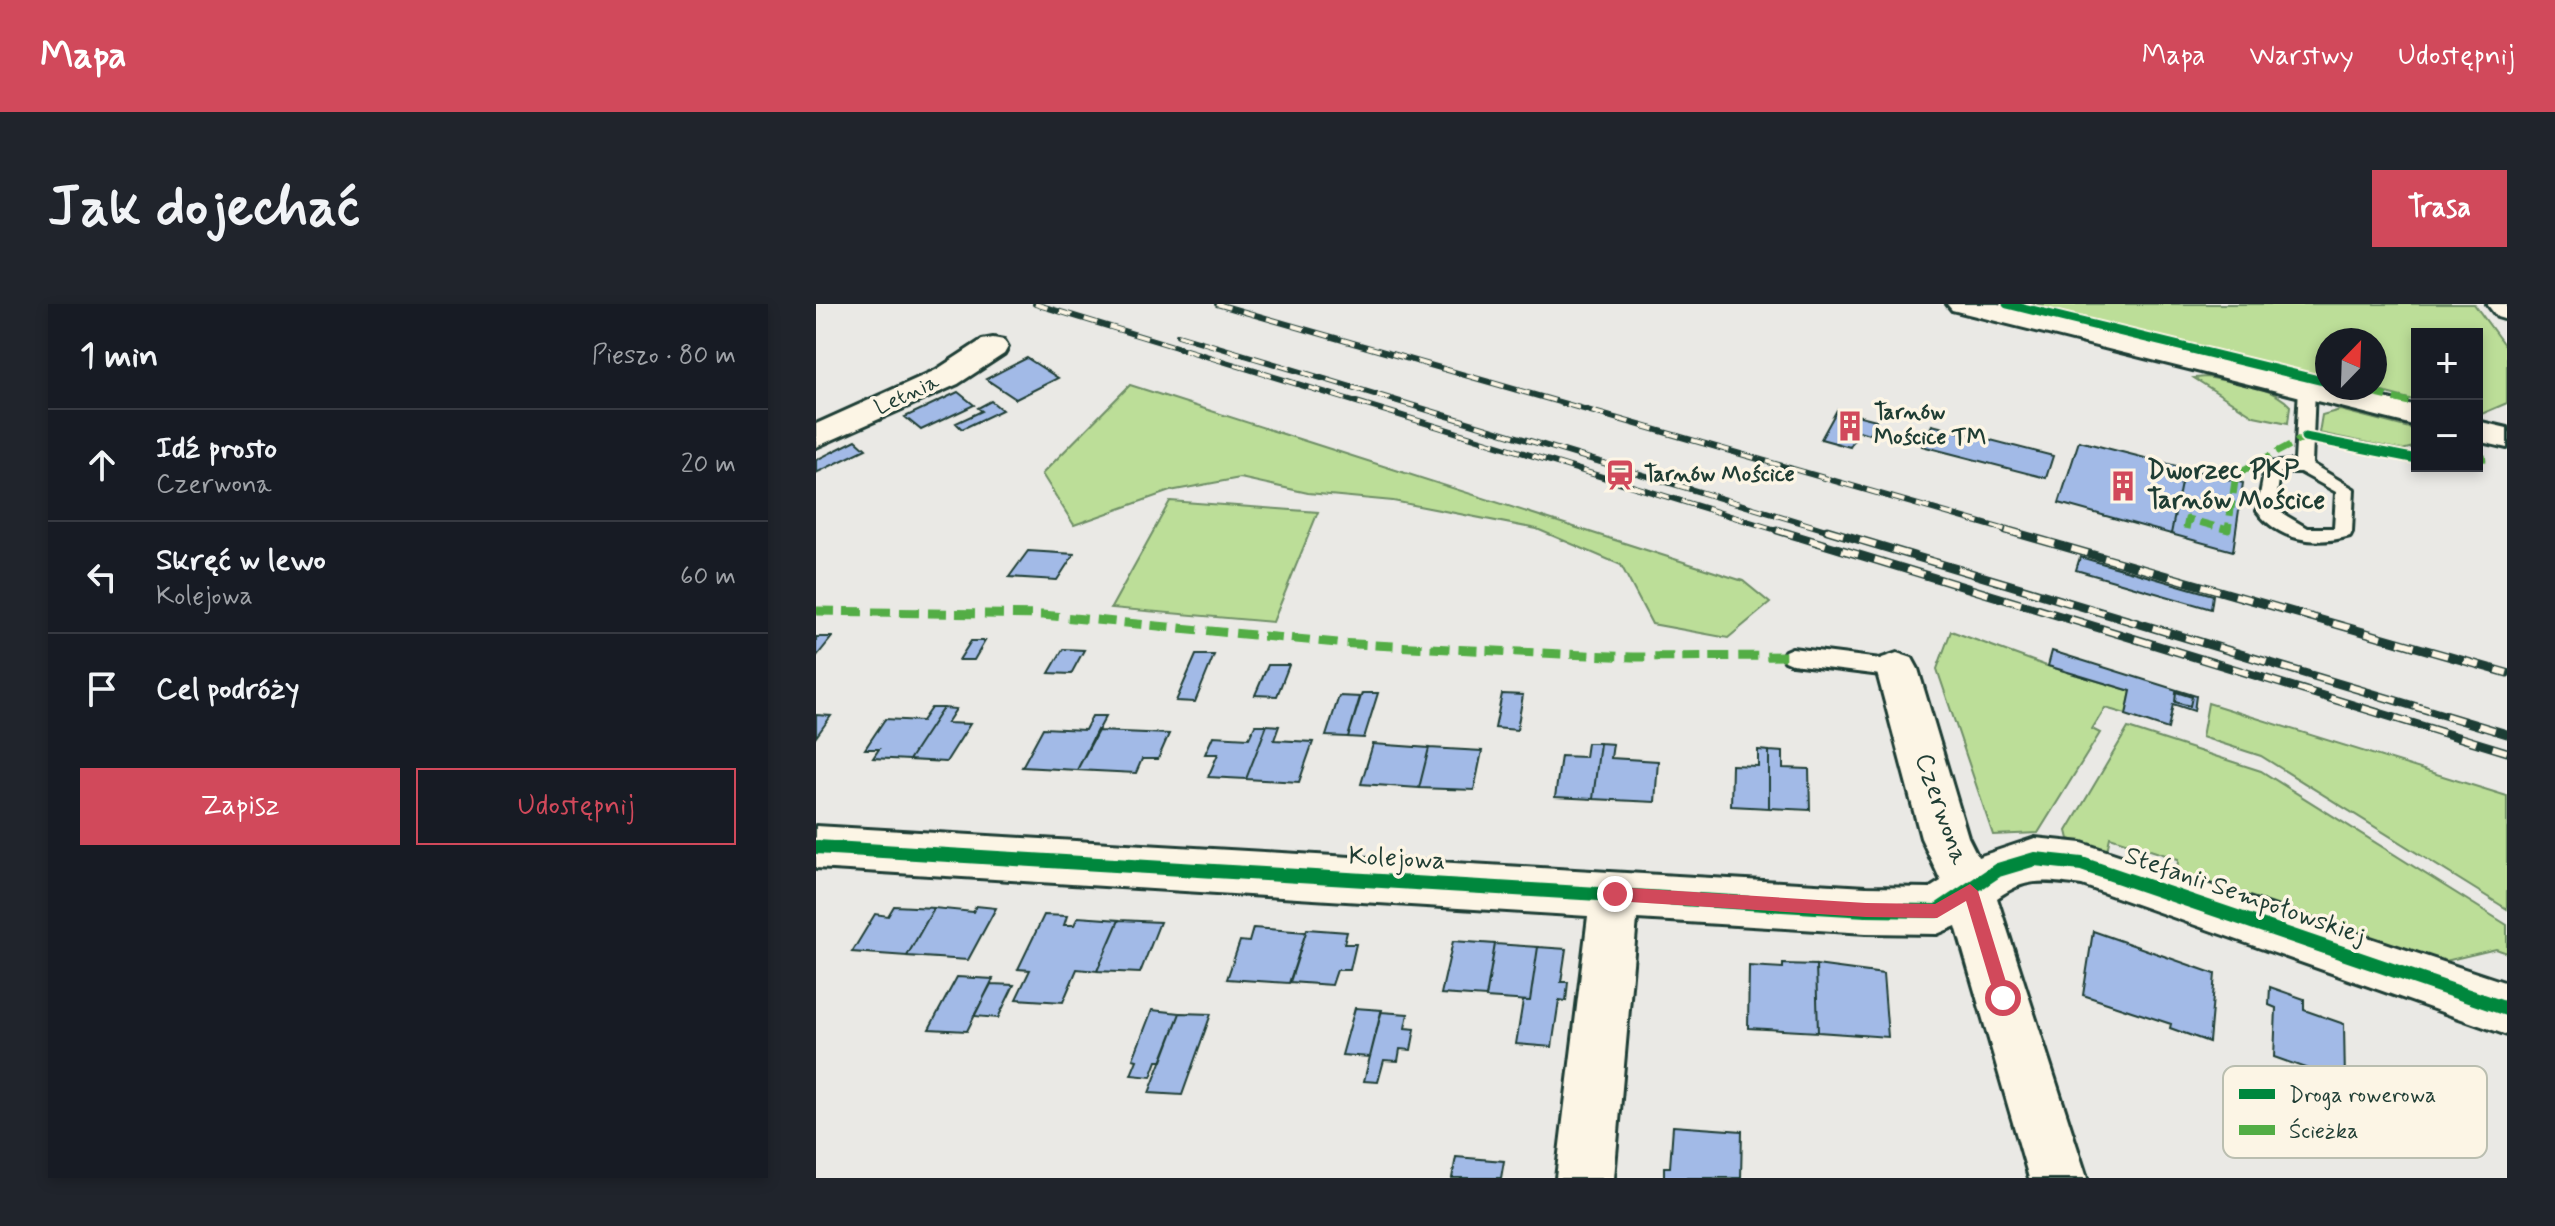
<!DOCTYPE html>
<html lang="pl">
<meta charset="utf-8">
<style>
body{margin:0;font-family:Mynerve,sans-serif;background:#20242c;color:#f1f3f6}
.controls{position:absolute;right:24px;top:24px;display:grid;overflow:hidden;border-radius:0px;box-shadow:0 4px 12px #0003}
.controls button{width:72px;height:72px;display:grid;place-items:center;padding:0;border:0;border-bottom:2px solid #363941;background:#171b24;color:#f1f3f6;font:40px sans-serif}
.compass{position:absolute;left:1499px;top:24px;width:72px;height:72px;border-radius:50%;background:#171b24;box-shadow:0 4px 12px #0003;rotate:23deg}
.stop{position:absolute;width:24px;height:24px;margin:-18px;border:6px solid #d1495b;border-radius:50%;background:#fff}
.stop.end{background:#d1495b;border-color:#fff;box-shadow:0 2px 8px #0008}
.list{margin:0;padding:0;list-style:none}
h2{display:flex;justify-content:space-between;align-items:center;height:104px;margin:0;padding:0 32px;font-size:34px}
h2 small{font-size:26px;font-weight:400;color:#9ea1a6}
.list li{display:grid;grid-template-columns:52px 1fr auto;gap:24px;align-items:center;box-sizing:border-box;height:112px;padding:0 32px;border-top:2px solid #363941}
.list b{display:block;font-size:30px;white-space:nowrap}
.list p{margin:0;font-size:26px;white-space:nowrap;color:#9ea1a6}
.list em{font-size:26px;font-style:normal;color:#9ea1a6}
.actions{display:flex;gap:16px;padding:24px 32px}
.actions a{flex:1;padding:18px 0;border:2px solid #d1495b;border-radius:0px;text-align:center;font-size:28px;color:#d1495b}
.actions .main{background:#d1495b;color:#fff}
.icon{flex:none;width:44px;height:44px;fill:none;stroke:currentColor;stroke-width:2;stroke-linecap:round;stroke-linejoin:round}
.map{position:relative;flex:none;width:1691px;height:874px;overflow:hidden;border-radius:0px}
header{display:flex;align-items:center;gap:48px;box-sizing:border-box;height:112px;padding:0 40px;background:#d1495b;color:#fff}
header strong{font-size:38px}
nav{display:flex;gap:44px;margin-inline-start:auto;font-size:28px}
.intro{display:flex;align-items:center;justify-content:space-between;box-sizing:border-box;height:192px;padding:0 48px}
h1{margin:0;font-size:56px}
.button{padding:20px 36px;border-radius:0px;background:#d1495b;color:#fff;font-size:28px;font-weight:700}
main{display:flex;gap:48px;padding:0 48px}
aside{flex:1;background:#171b24;border-radius:0px;box-shadow:0 4px 12px #0003}
.map>svg:first-child{display:block}
</style>
<header>
<strong>Mapa</strong>
<nav><a>Mapa</a><a>Warstwy</a><a>Udostępnij</a></nav>
</header>
<div class="intro"><h1>Jak dojechać</h1><a class="button">Trasa</a></div>
<main>
<aside>
<h2>1 min<small>Pieszo · 80 m</small></h2>
<ul class="list">
<li><svg class="icon" aria-label="ahead" viewBox="0 0 24 24"><path d="M12 20V5M6 11l6-6 6 6"/></svg><div><b>Idź prosto</b><p>Czerwona</p></div><em>20 m</em></li>
<li><svg class="icon" aria-label="left" viewBox="0 0 24 24"><path d="M17 20v-9H6M10 6l-5 5 5 5"/></svg><div><b>Skręć w lewo</b><p>Kolejowa</p></div><em>60 m</em></li>
<li><svg class="icon" aria-label="arrive" viewBox="0 0 24 24"><path d="M6 21V4h12l-3 4 3 4H6"/></svg><div><b>Cel podróży</b></div></li>
</ul>
<div class="actions"><a class="main">Zapisz</a><a>Udostępnij</a></div>
</aside>
<div class="map">
<svg width="1691" height="874" viewBox="0 0 1691 874">
<rect width="100%" height="100%" fill="#eae9e5"/>
<filter id="ink" filterUnits="userSpaceOnUse"><feTurbulence type="fractalNoise" baseFrequency=".0125" numOctaves="2"/><feDisplacementMap in="SourceGraphic" scale="16" xChannelSelector="R" yChannelSelector="G"/><feConvolveMatrix kernelMatrix="1 2 1 2 8 2 1 2 1" color-interpolation-filters="sRGB"/></filter>
<g filter="url(#ink)">
<path fill="#bcde98" stroke="#6e8e66" stroke-width="2" d="M1207,0H1658L1691,45V99L1661,112V30H1601V97L1551,84H1559V36H1511V75Z
M1391,73C1417,79 1456,81 1474,102L1472,119L1438,112L1378,74Z
M314,81L927,277L954,299L912,334L836,320L805,261L721,225L577,197L492,189L424,174L354,187L258,221L226,170Z
M1524,106L1601,126V142L1586,146L1503,129L1506,111Z
M354,197L502,208L457,318L295,304Z
M1135,327L1228,361L1315,387L1310,410L1289,404L1276,425L1284,429L1222,529L1177,531L1121,365Z
M1392,399L1691,492V605L1445,452L1386,433Z
M1312,424L1445,467L1691,621V649L1680,645L1617,660L1361,573L1362,555L1294,533L1291,547L1253,535L1251,527Z"/>
<path fill="#a2bae7" stroke="#1f3d34" stroke-width="2" d="M211,54L242,74L200,95L170,75Z
M142,88L158,101L105,126L89,113Z
M175,97L186,106L146,125L140,119L166,107L162,104Z
M1021,106L1060,116L1053,130L1043,127L1034,143L1005,135Z
M1116,121L1237,152L1230,174L1106,142Z
M40,136L50,145L0,169V156Z
M1263,137L1368,164L1355,230L1243,199Z
M1368,164L1427,179L1417,247L1355,230Z
M212,247L258,250L241,276L193,273Z
M1264,253L1397,291L1395,305L1260,266Z
M0,333H16L0,353Z
M155,337H169L158,356H143Z
M247,345L268,346L255,370L233,369Z
M1236,347L1380,392L1378,407L1357,400L1352,425L1310,411L1315,387L1232,362Z
M380,351H398L379,398L360,397Z
M452,361H473L461,392L439,391Z
M1360,388L1376,393L1374,402L1359,398Z
M546,389H562L548,434L532,433Z
M686,390L707,391L701,426L679,424Z
M523,392L544,393L532,433L510,432Z
M115,404H127L93,456L57,454L63,445H49L69,415L106,417Z
M127,404L140,405L131,419L154,420L130,458L93,456Z
M0,411L15,412L0,433Z
M276,412H290L261,466L206,463L227,424L269,426Z
M439,421H451L430,475L392,473L402,450H389L397,432L433,434Z
M451,421L463,422L458,436L497,438L483,478L430,475Z
M281,426L282,427L353,430L342,455H326L320,469L261,466Z
M771,439H784L777,495L739,493L745,452L769,453Z
M784,439L797,440L795,454L842,457L839,498L777,495Z
M557,440L613,444L603,484L545,480Z
M613,444L666,447L658,486L603,484Z
M942,446L953,447V504L915,502L916,461L942,462Z
M953,447L967,448V464L993,465L994,506L953,504Z
M78,602L118,604L91,652L36,648L59,610L72,612Z
M160,602L180,604L152,656L91,652L118,604L157,608Z
M228,611L251,612L248,621H258L262,613L303,616L281,667L261,665L247,698L200,695L214,666L202,665Z
M303,616L344,618L324,669L281,667Z
M437,624L490,628L473,679L411,675L424,637L433,638Z
M491,625L531,628L528,640H540L534,666H521L516,681L474,678Z
M1277,627L1399,670L1393,738L1354,724L1355,720L1267,691Z
M637,637L679,640L670,693L625,690Z
M679,640L722,643L714,697L670,694Z
M722,643L750,645L745,678H752L750,697L743,696L736,743L700,740L707,697H714Z
M967,660L1000,661L1002,728L932,724L933,662L967,664Z
M1000,661L1067,670L1072,733L1002,728Z
M141,673L177,675L151,727L113,725Z
M175,680L198,681L182,714L158,712Z
M1454,683L1488,695V706L1528,720L1529,778L1458,753L1460,704L1453,701Z
M539,704L566,706L554,753L526,751Z
M336,706L364,709L346,757H341L335,773L315,771L321,756L317,755Z
M565,708L592,710L589,724L599,725L595,746L584,745L582,757L568,756L562,778L548,777Z
M364,709L395,710L366,791L333,789Z
M857,822L926,827L925,874H848V863H854Z
M640,853L688,857L685,874H636Z"/>
<g fill="none" stroke-linecap="round" stroke-linejoin="round">
<g stroke="#1f3d34" stroke-width="6">
<path id="service" d="M1491,79L1499,84L1496,160L1538,185L1536,228L1534,232C1500,242 1463,237 1441,207L1450,159L1479,157L1483,84ZM1464,168H1484L1520,188L1518,224H1491L1459,205Z
M976,344L1081,357L1088,359L1091,365L1088,371L1081,373L976,360L969,357L966,352L969,347Z"/>
</g>
<g stroke="#1f3d34" stroke-width="6">
<path id="minor" d="M1131,0H1182L1511,80V84H1527L1601,102V122L1136,6Z
M177,34L188,36L192,43L188,50L142,80L0,143V120L120,66L166,36Z
M1661,117L1691,124V144L1661,137Z
M1081,349L1096,354L1102,365L1152,533L1162,553L1219,534L1266,539L1691,679V731L1266,581C1230,577 1212,572 1181,594L1271,874H1213L1140,622L1121,630L1050,629L821,615L798,874H740L772,612L0,564V522L1050,583L1114,584L1125,577L1105,534L1060,365L1066,354Z"/>
</g>
<g stroke="#1f3d34" stroke-width="6">
<path id="secondary" d="M1671,0H1691V16L1681,13Z"/>
</g>
<use href="#service" fill="#fcf5e5" fill-rule="evenodd"/>
<use href="#minor" fill="#fcf5e5" fill-rule="evenodd"/>
<use href="#secondary" fill="#fcf5e5" fill-rule="evenodd"/>
<g stroke="#1f3d34" stroke-width="6">
<path id="rail-far1" d="M219,0L967,228
M401,0L1197,228
M362,31L1017,228"/>
</g>
<g stroke="#1f3d34" stroke-width="9">
<path id="rail" d="M961,226L1691,448
M1011,226L1691,430
M1190,226L1691,369"/>
</g>
<use href="#rail-far1" stroke="#fcf5e5" stroke-width="4" stroke-dasharray="13" stroke-linecap="butt"/>
<use href="#rail" stroke="#fcf5e5" stroke-width="6" stroke-dasharray="17" stroke-linecap="butt"/>
<path stroke="#52ad45" stroke-width="7" stroke-dasharray="15 7" stroke-linecap="butt" d="M1535,84L1601,100
M1661,114L1665,115
M1661,155L1670,154
M1370,225L1372,215L1412,226L1420,170L1489,133L1495,134"/>
<path stroke="#52ad45" stroke-width="9" stroke-dasharray="19 9" stroke-linecap="butt" d="M0,307L226,311L522,339L634,345L816,353L976,352"/>
<g stroke="#fcf5e5" stroke-width="13">
<path id="cycleway-far1" d="M1191,0L1511,78
M1489,133L1601,155"/>
</g>
<g stroke="#fcf5e5" stroke-width="19">
<path id="cycleway" d="M0,543L1050,606L1121,607L1182,566L1219,555L1266,560L1691,705"/>
</g>
<use href="#cycleway-far1" stroke="#00873e" stroke-width="9"/>
<use href="#cycleway" stroke="#00873e" stroke-width="14"/>
</g>
</g>
<path fill="#d1495b" d="M1154,580L1162,587L1195,694L1187,702L1179,694L1150,597L1121,614L1050,613L799,597L792,590L799,583L1050,599L1119,600Z"/>
<defs>
<g id="building-bare" transform="scale(2.4)"><path d="M-4-6H4V6H1V3H-1V6H-4ZM-2.5-4.3h1.7v1.8h-1.7ZM.8-4.3h1.7v1.8H.8ZM-2.5-1h1.7V.8h-1.7ZM.8-1h1.7V.8H.8Z" fill="#d1495b" stroke="#fcf5e5" stroke-width="2.5" paint-order="stroke"/></g>
<g id="station-bare" transform="scale(2.4)"><path d="M-3-6H3Q5-6 5-4V2Q5 4 3 4L4.5 6H3L1.5 4h-3L-3 6H-4.5L-3 4Q-5 4-5 2V-4Q-5-6-3-6ZM-3.5-4v3h7v-3ZM-3.5 1v1.5H-2V1ZM2 1v1.5H3.5V1Z" fill="#d1495b" stroke="#fcf5e5" stroke-width="2.5" paint-order="stroke"/></g>
</defs>
<g fill-rule="evenodd">
<use href="#building-bare" x="1034" y="122"/>
<use href="#station-bare" x="804" y="171"/>
<use href="#building-bare" x="1307" y="182"/>
</g>
<g text-anchor="middle" dominant-baseline="central" stroke-width="7" stroke-linejoin="round" paint-order="stroke">
<g font-size="22" fill="#1f3d34" stroke="#fcf5e5">
<text transform="translate(91 91) rotate(-25)">Letnia</text>
</g>
<g font-size="22" font-weight="bold" fill="#1f3d34" stroke="#fcf5e5" text-anchor="start">
<text x="1058" y="109">Tarnów<tspan x="1058" dy="25">Mościce TM</tspan></text>
<text x="828" y="171">Tarnów Mościce</text>
</g>
<g font-size="26" font-weight="bold" fill="#1f3d34" stroke="#fcf5e5" text-anchor="start">
<text x="1331" y="167">Dworzec PKP<tspan x="1331" dy="30">Tarnów Mościce</tspan></text>
</g>
<g font-size="26" fill="#1f3d34" stroke="#fcf5e5">
<text transform="translate(1125 505) rotate(71)">Czerwona</text>
<text transform="translate(581 555) rotate(3)">Kolejowa</text>
<text transform="translate(1429 592) rotate(19)">Stefanii Sempołowskiej</text>
</g>
</g>
<rect x="1407" y="762" width="264" height="92" rx="12" fill="#fcf5e5" stroke="#babeb0" stroke-width="2"/>
<rect x="1423" y="785" width="36" height="10" fill="#00873e"/>
<rect x="1423" y="821" width="36" height="10" fill="#52ad45"/>
<g font-size="22" fill="#1f3d34">
<text x="1473" y="798">Droga rowerowa</text>
<text x="1473" y="834">Ścieżka</text>
</g>
</svg>
<div class="controls">
<button>+</button>
<button>−</button>
</div>
<svg class="compass" viewBox="-18 -18 36 36"><path d="M0-13l5 13h-10z" fill="#e53935"/><path d="M0 13l5-13h-10z" fill="#9ea1a6"/></svg>
<div class="stop" style="left:1187px;top:694px"></div>
<div class="stop end" style="left:799px;top:590px"></div>
</div>
</main>
